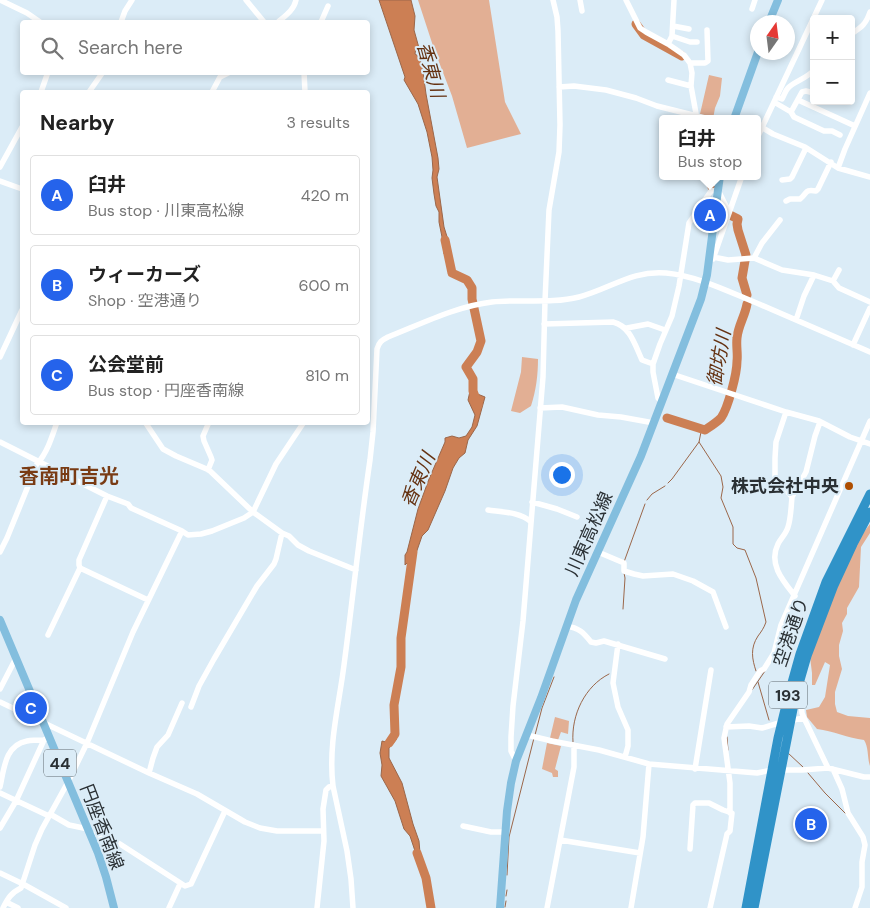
<!DOCTYPE html>
<meta charset="utf-8">
<style>
body{margin:0;font-family:"DM Sans","Noto Sans JP",sans-serif;background:#f6f6f6;color:#222}
.controls{position:absolute;right:15px;top:15px;display:grid;overflow:hidden;border-radius:5px;box-shadow:0 2px 8px #0003}
.controls button{width:45px;height:45px;display:grid;place-items:center;padding:0;border:0;border-bottom:1px solid #e0e0e0;background:#fff;color:#222;font:25px sans-serif}
.compass{position:absolute;left:750px;top:15px;width:45px;height:45px;border-radius:50%;background:#fff;box-shadow:0 2px 8px #0003;rotate:14deg}
.you{position:absolute;left:561px;top:474px;width:18px;height:18px;margin:-12px;border:4px solid #fff;border-radius:50%;background:#1a73e8;box-shadow:0 0 0 8px #1a73e833}
.badge{display:grid;place-items:center;width:32px;height:32px;border-radius:50%;background:#2563eb;color:#fff;font-size:16px;font-weight:700}
.pin{position:absolute;translate:-50% -50%;border:2px solid #fff;box-shadow:0 1px 5px #0006}
.popup{position:absolute;left:659px;top:115px;width:102px;height:65px;box-sizing:border-box;display:grid;place-content:center;border-radius:5px;background:#fff;filter:drop-shadow(0 1px 4px #0005);font-size:16px;white-space:nowrap;color:#767676}
.popup b{font-size:19px;color:#222}
.popup::after{content:'';position:absolute;left:50%;top:100%;margin-left:-10px;border:10px solid transparent;border-top-color:#fff}
.list{margin:0;padding:0;list-style:none}
h2{display:flex;justify-content:space-between;align-items:center;height:65px;margin:0;padding:0 20px;font-size:21px}
h2 small{font-size:16px;font-weight:400;color:#767676}
.list li{display:grid;grid-template-columns:32px 1fr auto;gap:15px;align-items:center;box-sizing:border-box;height:80px;margin:0 10px 10px;padding:0 10px;border:1px solid #e0e0e0;border-radius:5px}
.list b{display:block;font-size:19px;white-space:nowrap}
.list p{margin:0;font-size:16px;white-space:nowrap;color:#767676}
.list em{font-size:16px;font-style:normal;color:#767676}
.icon{flex:none;width:28px;height:28px;fill:none;stroke:currentColor;stroke-width:2;stroke-linecap:round;stroke-linejoin:round}
.map{position:relative;flex:none;width:870px;height:908px;overflow:hidden}
.search{position:absolute;background:#fff;box-shadow:0 2px 8px #0003;left:20px;top:20px;width:350px;height:55px;display:flex;align-items:center;gap:12px;box-sizing:border-box;padding:0 18px;border-radius:5px;color:#767676;font-size:19px}
.panel{position:absolute;background:#fff;box-shadow:0 2px 8px #0003;left:20px;top:90px;width:350px;height:335px;border-radius:5px}
.map>svg:first-child{display:block}
</style>
<div class="map">
<svg width="870" height="908" viewBox="0 0 870 908">
<rect width="100%" height="100%" fill="#dbecf7"/>
<path fill="#e2af94" d="M418,0H489L505,102L521,134L467,148L452,96L434,49Z
M709,75L722,78L720,96L715,108L713,119L700,114Z
M522,357L538,359C538,375 536,391 531,406L520,413L511,411L521,372Z
M870,524V533L861,547L859,587L847,608V614L842,623L843,631L839,645V656L842,669L835,692V704L837,712L848,716L870,718V766C867,757 869,748 864,740C848,738 833,731 817,729L807,717L806,710L819,707L825,697L830,665L825,662L815,685H812V673L810,657L824,616L857,541Z
M555,717L569,721L568,734L561,732L558,740L550,738Z
M547,743L561,746L555,769L558,771V777H553L552,773L542,769Z"/>
<path fill="#cc7f54" stroke="#9b674a" d="M379,0H411L415,16L414,30L419,48L416,47L415,54L418,56L422,64L426,94L438,158L439,169L437,177L444,227L449,243V250L444,254L443,242L439,222V212L436,206L434,194L432,178L433,170L432,157L427,132L418,104L404,80L405,77Z
M470,391L485,397L477,426L468,440L465,453L459,458L453,468L445,491L428,530L422,536L414,559L410,563L408,562L405,565V555L407,552L418,509L429,479L445,442V438L452,436L459,438L466,436L472,427L475,415L468,400Z
M393,734H397L396,740L389,748V758L402,783L413,824L419,841L421,865L417,857L410,836L404,829L395,801L381,776L382,765L380,753L382,741L386,742L390,741Z"/>
<g fill="none" stroke-linecap="round" stroke-linejoin="round">
<path stroke="#9b674a" stroke-width="1" d="M703,429L701,432L699,442L721,476L723,487L721,498L733,527V544L737,548L745,550L756,578L766,622C764,628 761,632 758,636C750,648 752,659 756,671
M668,483L672,479L699,442
M647,500L652,494L665,486
M624,562L645,504
M623,609L625,578L624,573
M758,682L769,720
M752,690L765,671
M535,735L542,708L554,677
M727,737L728,750
M573,742C571,715 585,686 609,674
M788,753L803,767
M808,773L825,793L846,814
M507,875L509,837L534,738
M506,896L507,890
M505,907L506,901"/>
<path stroke="#cc7f54" stroke-width="9" d="M636,24L644,35L682,56
M708,176L712,187
M721,206L726,214
M730,215L738,219L737,224L738,230L746,255L742,278L747,295
M445,240L452,273L467,280L472,288V299L481,341L477,352L466,367L473,379V391L478,405
M667,418L705,430C711,426 716,423 721,418C728,408 737,374 737,361C738,354 736,346 737,338C738,326 745,316 747,304
M389,743L395,734L394,705L401,667V638L413,552
M417,853L426,878L431,908"/>
<path stroke="#fff" stroke-width="5.5" d="M0,0L27,13L40,22
M246,0L264,22
M580,0L582,11
M626,0L640,28L646,32L668,44L684,55L690,63L692,73L691,86L697,119
M752,9L755,0
M121,22L125,11L132,0
M278,22C285,16 294,10 296,0
M321,22L328,6
M673,26L689,29
M851,34C862,27 866,24 870,12
M672,36L690,42H697
M668,44L672,36L674,0
M690,63H705L708,61L707,30
M304,72L305,92
M668,80L691,86
M559,87L574,86L606,90L636,98L657,106L709,119
M41,92L48,72
M89,92L103,72
M212,92L220,77L230,72
M776,97L782,99C784,96 785,91 788,88C795,81 806,79 814,70
M798,100L855,126
M774,102L791,112L794,117L824,131H832L840,135
M791,112L802,92L806,91L814,93
M761,127L773,134L805,147L838,168L870,177
M758,136L822,0
M0,167L22,127
M838,168L845,149L870,93
M711,176L714,183L719,184
M782,180L790,179L792,177L806,148
M0,181L22,189
M786,201L790,199H800C808,193 804,189 816,191L818,189L831,162
M713,257L728,260L754,258L782,270L814,275L833,281L839,288L870,302
M754,258L762,243L780,220
M713,259L742,176
M833,281L839,270
M796,320L804,296L814,275
M544,324L613,322C630,326 635,345 642,360L653,364
M627,328L648,324L665,330
M853,345L870,308
M0,357L22,310
M672,374L786,412L819,421L850,437L870,444
M662,402L658,398L653,372V364L660,344L672,316L679,286L689,223L711,191L718,190L729,212
M540,408L562,407L598,415L621,417L654,423
M786,412L776,442L775,458V477L792,497C791,507 791,518 788,527C786,534 781,538 778,544C768,564 783,581 795,596
M145,422L163,449L176,456L209,470L253,512L282,533L289,536L298,545L309,551L356,570
M0,442L107,496L128,504L131,508L182,531L188,535L201,534L212,531L244,518L253,512L276,464L304,422
M208,470L212,460L211,457L204,441L203,436L209,422
M107,496L79,560V565L80,568L148,600
M792,497L806,472L815,436L820,422
M532,502L557,509L577,517
M488,510C502,512 520,512 531,522
M0,552L7,538L37,464C47,453 52,437 57,422
M598,552L624,563V571L634,574L643,576L673,574L693,581L713,592L726,627
M566,626C579,628 583,632 591,642L596,643L604,641L665,659
M48,635L80,568
M618,644L613,683L618,707L628,730V746L625,757
M0,689L16,658
M796,694L801,700L802,713L804,718L828,768
M0,702L149,773L197,794L245,822L260,828L277,831H323
M191,707L199,686L214,659L257,586L274,564L276,559L282,533
M726,727L749,726L762,728L782,722L804,718
M527,735L552,741L599,750L649,764L757,773L772,770H802L828,768L864,777H870
M516,761L511,751V737L513,706L523,621L543,377L545,301L549,210L559,152L560,125L558,31L557,17L553,0
M695,769L711,670
M833,769L842,789L848,813L863,837L865,845L862,862V887L855,908
M149,773L153,758L157,747L168,735L182,703
M333,786L347,851L351,879L353,908
M0,787C4,769 5,745 27,741C32,740 38,740 44,740
M0,793L49,816
M730,813V783L724,738L727,724L749,692L751,685L760,671L764,669L774,653L781,625L870,421
M50,814L69,825L88,829
M463,826L491,832H505
M0,828L16,801L44,740L50,737
M91,835L97,834L120,844L185,886L191,884L225,811
M560,840L640,853
M690,849L693,805L695,803H709L723,810L732,813L730,831L727,834L710,908
M0,873L23,884L66,908
M6,902L18,908
M3,908C8,898 11,893 21,888L35,845L42,829L68,782L87,743L133,632L182,531
M169,908L180,884
M317,908L324,841L323,809L326,790L329,787L333,786C328,745 339,705 344,665C353,597 360,528 370,460L373,432L377,349C379,342 382,340 388,337C421,324 457,306 492,302C521,299 551,304 579,297C610,289 632,270 666,273C698,276 729,292 759,304C796,320 833,336 870,352
M547,908L574,767V745
M631,908L643,837L649,764"/>
<path stroke="#83bede" stroke-width="8" d="M769,22L778,0
M734,119L758,52
M0,620L98,853L106,877L114,908
M500,908L507,811L511,783L516,761L541,698L576,600L641,456L701,299L707,275L718,190L720,176"/>
<path stroke="#3093c8" stroke-width="9" d="M746,908L778,738L788,697L800,654L826,582L870,494
M754,908L796,694L807,656L834,585L853,544L870,512"/>
</g>
<circle fill="#ae4e01" stroke="#dbecf7" stroke-width="2" cx="849" cy="486" r="5"/>
<g text-anchor="middle" dominant-baseline="central" stroke-width="4" stroke-linejoin="round" paint-order="stroke">
<g fill="#dbecf7" stroke="#5f686e" stroke-width="1">
<rect x="769" y="681.5" width="38" height="27" rx="4"/>
<rect x="44" y="749.5" width="32" height="27" rx="4"/>
</g>
<g font-size="16" font-weight="bold" fill="#2a3034">
<text x="788" y="695">193</text>
<text x="60" y="763">44</text>
</g>
<g font-size="18" font-weight="bold" fill="#2a3034" stroke="#dbecf7" text-anchor="end">
<text x="839" y="486">株式会社中央</text>
</g>
<g font-size="18" fill="#2a3034" stroke="#dbecf7">
<text transform="translate(589 534) rotate(-66)">川東高松線</text>
<text transform="translate(791 632) rotate(-71)">空港通り</text>
<text transform="translate(102 827) rotate(69)">円座香南線</text>
</g>
<g font-size="19" font-style="italic" fill="#653212" stroke="#dbecf7">
<text transform="translate(431 70) rotate(75)">香東川</text>
<text transform="translate(719 358) rotate(-80)">御坊川</text>
<text transform="translate(418 480) rotate(-67)">香東川</text>
</g>
<g font-size="20" font-weight="bold" fill="#793b14" stroke="#dbecf7">
<text x="69" y="476">香南町吉光</text>
</g>
</g>
</svg>
<div class="controls">
<button>+</button>
<button>−</button>
</div>
<svg class="compass" viewBox="-18 -18 36 36"><path d="M0-13l5 13h-10z" fill="#e53935"/><path d="M0 13l5-13h-10z" fill="#767676"/></svg>
<div class="you"></div>
<div class="pin badge" style="left:710px;top:215px">A</div>
<div class="popup"><b>臼井</b>Bus stop</div>
<div class="pin badge" style="left:811px;top:824px">B</div>
<div class="pin badge" style="left:31px;top:708px">C</div>
<div class="search"><svg class="icon" aria-label="search" viewBox="0 0 24 24"><circle cx="10" cy="10" r="6"/><path d="M15 15l6 6"/></svg>Search here</div>
<section class="panel">
<h2>Nearby<small>3 results</small></h2>
<ul class="list">
<li><span class="badge">A</span><div><b>臼井</b><p>Bus stop · 川東高松線</p></div><em>420 m</em></li>
<li><span class="badge">B</span><div><b>ウィーカーズ</b><p>Shop · 空港通り</p></div><em>600 m</em></li>
<li><span class="badge">C</span><div><b>公会堂前</b><p>Bus stop · 円座香南線</p></div><em>810 m</em></li>
</ul>
</section>
</div>
